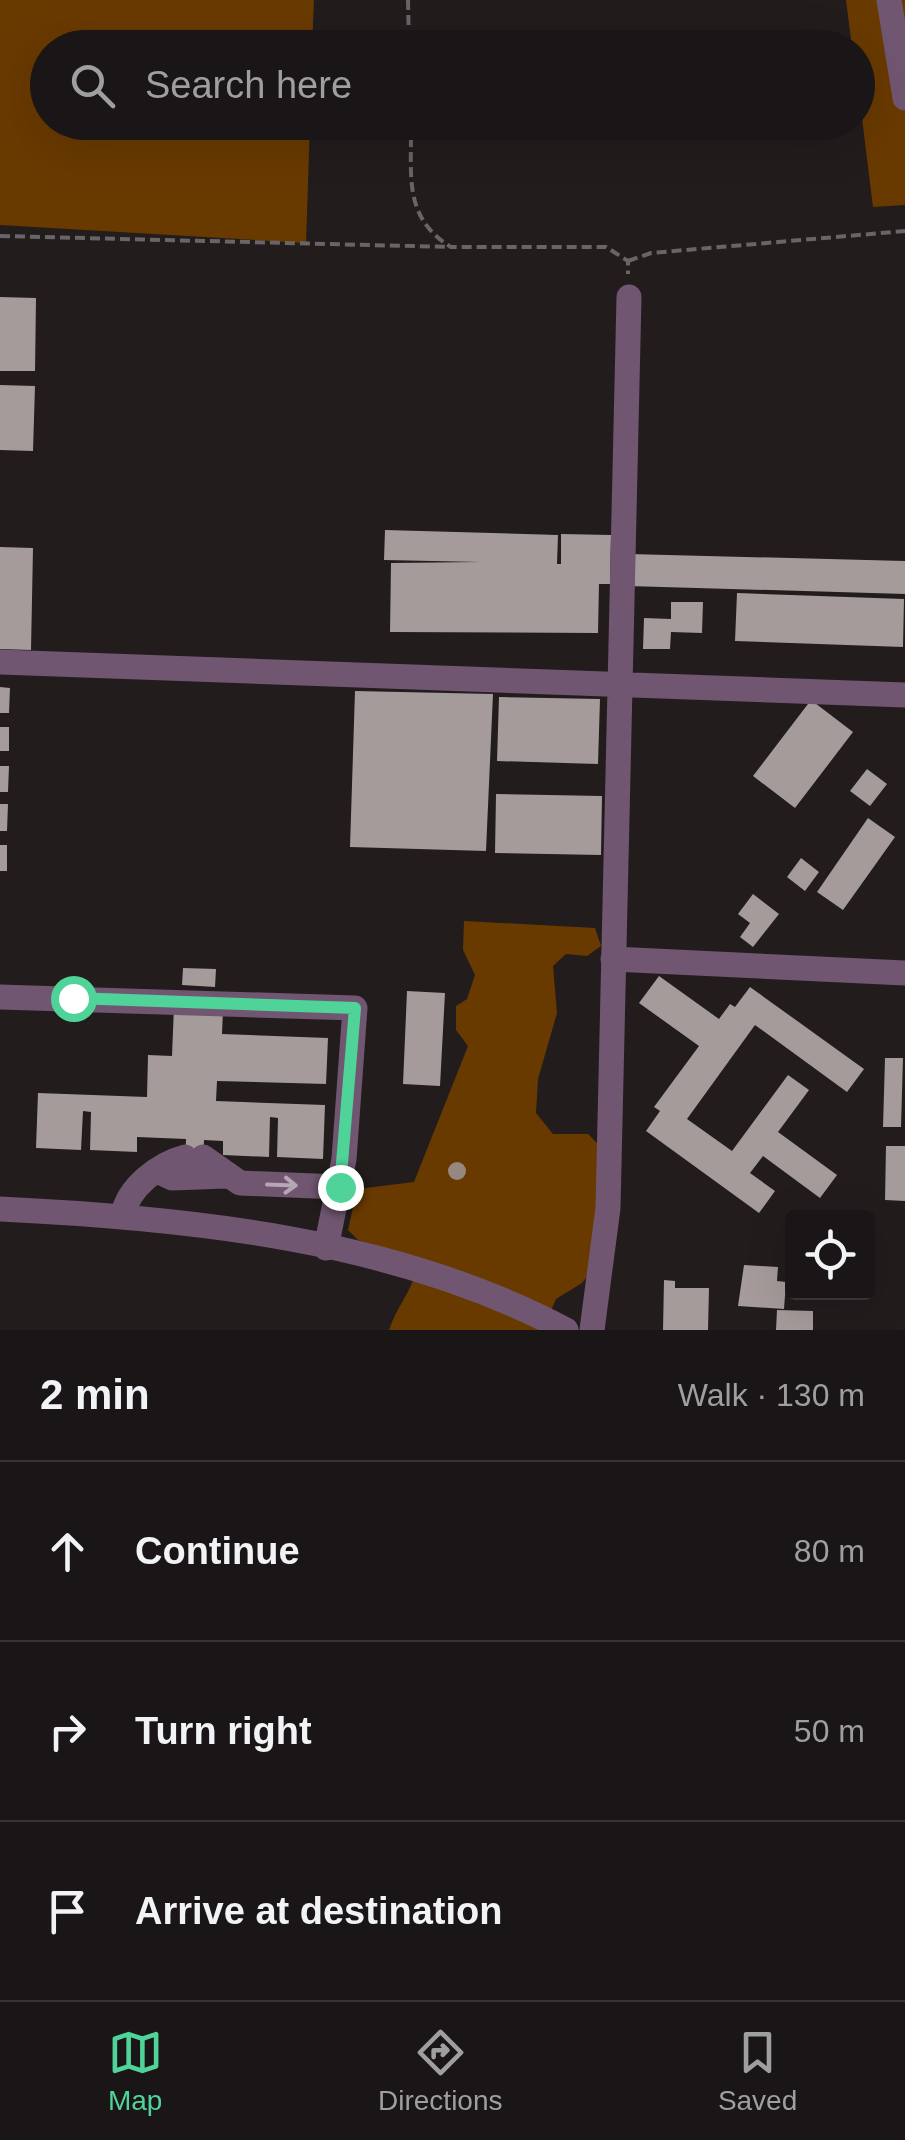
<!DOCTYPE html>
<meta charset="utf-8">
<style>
body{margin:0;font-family:Arial,sans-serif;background:#272223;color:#f1f3f6}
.controls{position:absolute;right:30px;bottom:30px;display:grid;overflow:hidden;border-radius:10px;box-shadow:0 10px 40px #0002}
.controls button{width:90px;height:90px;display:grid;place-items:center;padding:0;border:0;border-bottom:2px solid #383435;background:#1a1516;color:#f1f3f6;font:50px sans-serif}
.stop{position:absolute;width:30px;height:30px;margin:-22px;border:8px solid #50d398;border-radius:50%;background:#fff}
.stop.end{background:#50d398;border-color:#fff;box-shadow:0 2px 10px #0008}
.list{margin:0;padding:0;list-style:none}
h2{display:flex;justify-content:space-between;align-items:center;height:130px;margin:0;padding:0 40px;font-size:42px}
h2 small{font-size:32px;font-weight:400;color:#9f9fa1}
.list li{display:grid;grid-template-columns:65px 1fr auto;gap:30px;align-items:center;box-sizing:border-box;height:180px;padding:0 40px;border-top:2px solid #383435}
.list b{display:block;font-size:38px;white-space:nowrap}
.list em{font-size:32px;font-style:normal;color:#9f9fa1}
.icon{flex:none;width:55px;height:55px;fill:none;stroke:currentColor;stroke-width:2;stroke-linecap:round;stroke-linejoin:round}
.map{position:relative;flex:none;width:905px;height:1330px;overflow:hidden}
.search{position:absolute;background:#1a1516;box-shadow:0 10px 40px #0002;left:30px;right:30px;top:30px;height:110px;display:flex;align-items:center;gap:25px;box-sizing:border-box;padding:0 35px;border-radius:55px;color:#9f9fa1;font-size:38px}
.sheet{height:670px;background:#1a1516}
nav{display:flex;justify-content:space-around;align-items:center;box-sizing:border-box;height:140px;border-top:2px solid #383435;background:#1a1516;font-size:28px;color:#9f9fa1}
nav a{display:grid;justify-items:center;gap:5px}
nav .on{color:#50d398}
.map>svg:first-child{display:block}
</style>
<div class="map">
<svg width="905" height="1330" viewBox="0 0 905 1330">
<rect width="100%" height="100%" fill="#221c1d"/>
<path fill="#693a00" d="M0,0H314L312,47L48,48V122L310,123L306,243L0,225Z
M846,0H905V205L873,207L858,86V48L852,47Z
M464,921L595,928L601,946L587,956L566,954L553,966L557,1013L538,1079L536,1113L553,1134H588L608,1154L605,1254L582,1283L556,1299L543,1330H389C398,1303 414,1290 419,1260L358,1240L348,1230L357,1189L414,1182L468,1046L456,1030V1006L467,999L475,975L463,950Z"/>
<path fill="#a49b9a" d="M0,297L36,298L35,371H0Z
M0,385L35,386L33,451L0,450Z
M385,530L558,535L557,564H561V534L611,535L610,584H599L598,633L390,632L391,563L480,562L384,560Z
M0,547L33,548L31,650L0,649Z
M629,554L905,561V594L628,586Z
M737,593L904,599L903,647L735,641Z
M671,602H703L702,633L671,632L670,649H643L644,618L671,619Z
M0,687L10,688L9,713H0Z
M355,691L493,694L486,851L350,847Z
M499,697L600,699L598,764L497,761Z
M811,700L853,732L795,808L753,776Z
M0,727H9V751H0Z
M0,766H9L8,792H0Z
M867,769L887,784L870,806L850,791Z
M496,794L602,796L601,855L495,853Z
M0,804H8L7,831H0Z
M868,818L895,837L843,910L817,892Z
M0,845H7V871H0Z
M801,858L819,872L805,891L787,877Z
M753,894L779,914L753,947L740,937L750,923L738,914Z
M183,968L216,969L215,987L182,985Z
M659,976L719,1019L730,1004L735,1007L750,987L864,1069L847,1092L755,1025L687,1119L732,1151L788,1075L809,1090L778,1132L837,1175L820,1198L763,1156L750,1173L775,1191L759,1213L646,1131L660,1111L654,1107L699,1046L639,1003Z
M407,991L445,993L440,1086L403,1084Z
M174,1006L223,1009L222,1034L328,1038L326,1084L217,1081L216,1101L325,1105L323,1159L277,1157L278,1118L270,1117L269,1157L223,1155V1141L204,1140L203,1166H185L186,1139L137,1137V1152L90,1150L91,1112L83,1111L81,1150L36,1148L38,1093L147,1097L148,1055L172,1056Z
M885,1058H903L901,1127H883Z
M886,1146H905V1201L885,1200Z
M868,1239L874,1240L870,1276H868Z
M744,1265L778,1267L777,1281L786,1282L784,1309L738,1306Z
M664,1280L675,1281V1288H709L708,1330H663Z
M835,1292H868L867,1300L834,1296Z
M777,1310L813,1311V1330H776Z"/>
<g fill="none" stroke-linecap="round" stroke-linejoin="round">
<path stroke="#696465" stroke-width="4" stroke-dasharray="10 5" stroke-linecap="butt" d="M408,0L409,48
M411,122C412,174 402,217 451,247H606L628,261V274
M0,236L451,247
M628,261L651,253L905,231"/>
<path stroke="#705670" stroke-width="25" d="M889,0L905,98
M0,662L905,695
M613,959L905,973
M0,997L355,1008L344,1159L326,1248
M203,1157L240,1183L339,1187
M157,1171L172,1178L226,1176
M0,1209C190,1218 395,1239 566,1330
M123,1215C128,1187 159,1164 185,1157
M592,1330L608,1208L629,297"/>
</g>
<circle fill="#958880" cx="457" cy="1171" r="9"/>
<defs><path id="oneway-shaft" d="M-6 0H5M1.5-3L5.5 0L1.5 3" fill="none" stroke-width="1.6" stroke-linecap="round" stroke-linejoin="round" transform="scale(2.5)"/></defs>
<use stroke="#b5a7b3" href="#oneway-shaft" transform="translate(282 1185) rotate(2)"/>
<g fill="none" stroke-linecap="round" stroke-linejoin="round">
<path stroke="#50d398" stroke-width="12" d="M73,998L355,1008L340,1187"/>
</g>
</svg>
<div class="controls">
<button><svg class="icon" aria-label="locate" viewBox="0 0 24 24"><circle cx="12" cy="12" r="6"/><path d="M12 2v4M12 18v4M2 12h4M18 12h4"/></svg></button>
</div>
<div class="stop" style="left:73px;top:998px"></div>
<div class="stop end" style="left:340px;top:1187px"></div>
<div class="search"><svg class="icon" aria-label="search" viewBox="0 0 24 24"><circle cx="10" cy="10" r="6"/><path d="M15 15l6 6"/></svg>Search here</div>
</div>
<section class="sheet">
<h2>2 min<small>Walk · 130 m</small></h2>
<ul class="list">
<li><svg class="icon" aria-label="ahead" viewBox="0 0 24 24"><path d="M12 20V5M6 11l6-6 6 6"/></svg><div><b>Continue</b></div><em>80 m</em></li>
<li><svg class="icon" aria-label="right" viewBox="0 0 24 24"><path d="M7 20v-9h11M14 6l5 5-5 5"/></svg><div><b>Turn right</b></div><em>50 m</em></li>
<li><svg class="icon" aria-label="arrive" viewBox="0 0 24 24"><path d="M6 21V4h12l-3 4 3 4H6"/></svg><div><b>Arrive at destination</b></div></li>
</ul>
</section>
<nav>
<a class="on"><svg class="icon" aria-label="map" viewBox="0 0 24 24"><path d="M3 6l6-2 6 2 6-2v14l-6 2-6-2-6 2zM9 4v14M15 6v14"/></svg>Map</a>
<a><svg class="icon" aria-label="directions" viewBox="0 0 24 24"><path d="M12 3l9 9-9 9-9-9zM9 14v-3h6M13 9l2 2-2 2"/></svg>Directions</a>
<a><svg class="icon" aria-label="saved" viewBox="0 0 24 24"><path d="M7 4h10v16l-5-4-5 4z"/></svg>Saved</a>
</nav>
